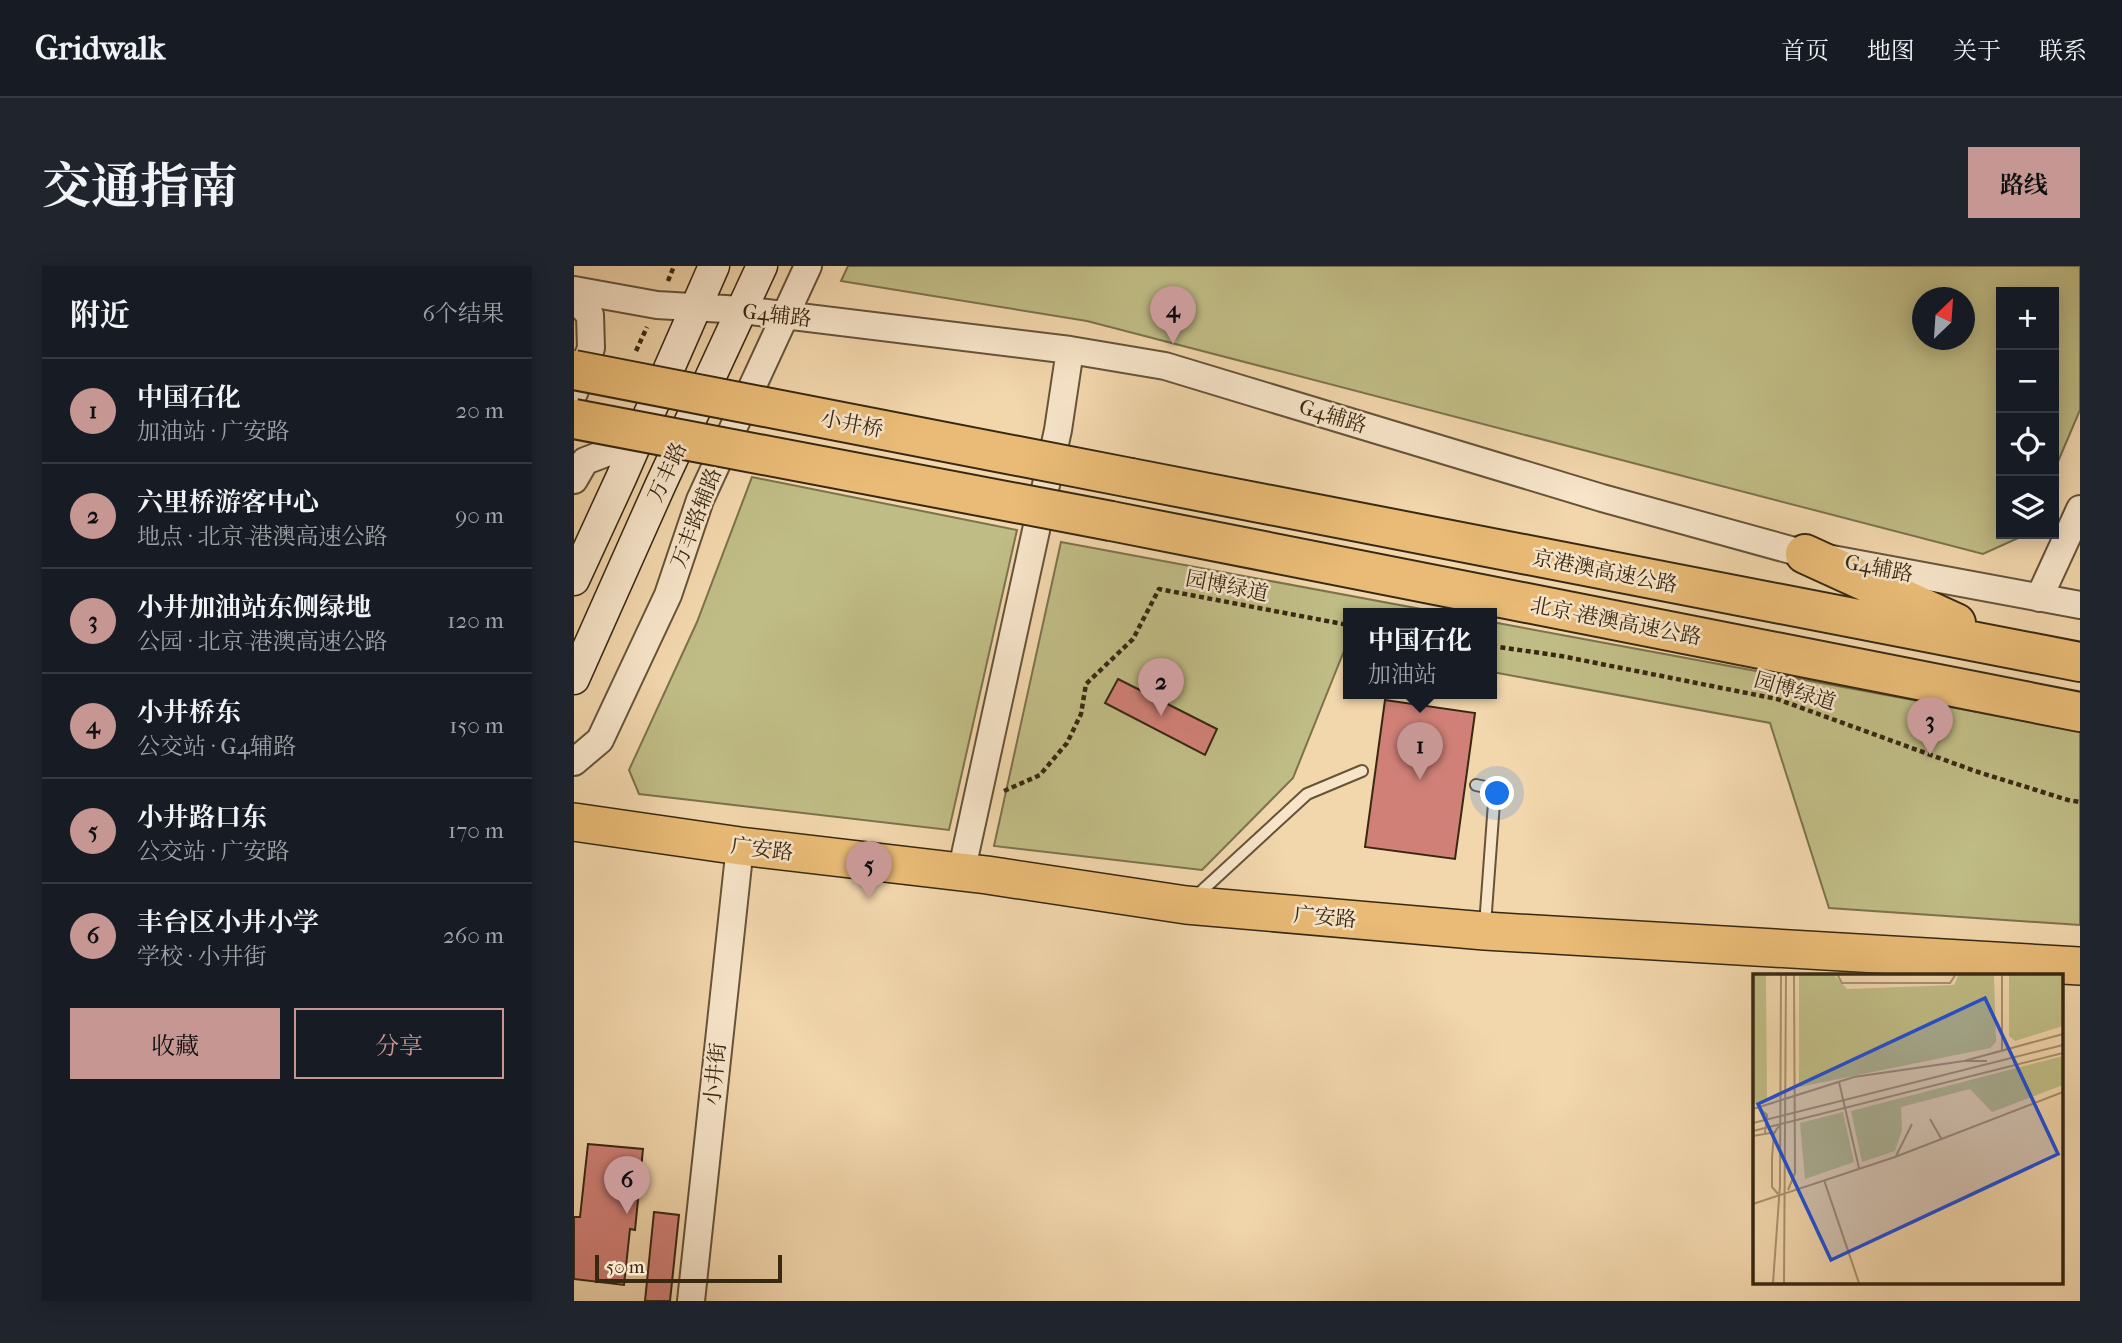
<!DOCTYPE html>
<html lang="zh">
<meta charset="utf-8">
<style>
body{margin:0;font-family:"IM FELL French Canon","Noto Serif SC",serif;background:#20242c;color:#f1f3f6}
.controls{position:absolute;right:21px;top:21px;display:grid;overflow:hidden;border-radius:0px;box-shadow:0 4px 18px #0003}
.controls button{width:63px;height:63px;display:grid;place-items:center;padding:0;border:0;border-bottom:2px solid #363941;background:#171b24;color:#f1f3f6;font:35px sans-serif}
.compass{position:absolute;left:1338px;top:21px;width:63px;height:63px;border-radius:50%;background:#171b24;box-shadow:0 4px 18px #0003;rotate:25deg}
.scale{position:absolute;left:21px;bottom:18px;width:187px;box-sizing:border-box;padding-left:7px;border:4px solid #382812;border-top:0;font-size:19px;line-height:24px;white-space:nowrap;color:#382812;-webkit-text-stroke:5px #f7e4c9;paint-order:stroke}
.you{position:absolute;left:924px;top:528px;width:24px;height:24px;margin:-18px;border:5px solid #fff;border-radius:50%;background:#1a73e8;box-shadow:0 0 0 10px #1a73e833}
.badge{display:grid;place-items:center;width:46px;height:46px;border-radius:50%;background:#c59692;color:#111;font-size:23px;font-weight:700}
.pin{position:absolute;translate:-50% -58px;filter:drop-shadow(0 2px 4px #0008)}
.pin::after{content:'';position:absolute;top:37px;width:24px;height:21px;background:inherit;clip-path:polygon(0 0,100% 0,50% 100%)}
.popup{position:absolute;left:769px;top:342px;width:154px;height:91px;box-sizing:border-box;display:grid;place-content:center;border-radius:0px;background:#171b24;filter:drop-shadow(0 2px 5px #0005);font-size:23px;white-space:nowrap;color:#9ea1a6}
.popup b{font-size:26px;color:#f1f3f6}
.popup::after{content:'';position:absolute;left:50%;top:100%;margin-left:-14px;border:14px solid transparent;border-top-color:#171b24}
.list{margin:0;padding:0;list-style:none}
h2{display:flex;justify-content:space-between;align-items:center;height:91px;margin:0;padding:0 28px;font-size:30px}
h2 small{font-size:23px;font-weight:400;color:#9ea1a6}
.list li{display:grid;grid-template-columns:46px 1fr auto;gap:21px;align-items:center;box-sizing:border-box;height:105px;padding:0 28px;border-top:2px solid #363941}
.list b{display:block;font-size:26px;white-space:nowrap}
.list p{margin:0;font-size:23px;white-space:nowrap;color:#9ea1a6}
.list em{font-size:23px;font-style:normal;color:#9ea1a6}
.actions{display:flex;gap:14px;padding:21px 28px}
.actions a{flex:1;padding:16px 0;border:2px solid #c59692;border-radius:0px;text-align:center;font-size:24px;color:#c59692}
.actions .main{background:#c59692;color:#111}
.icon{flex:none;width:38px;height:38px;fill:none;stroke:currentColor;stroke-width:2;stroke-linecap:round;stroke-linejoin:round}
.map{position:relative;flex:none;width:1506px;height:1035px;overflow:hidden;border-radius:0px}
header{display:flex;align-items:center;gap:42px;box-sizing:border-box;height:98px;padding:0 35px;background:#171b24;border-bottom:2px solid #363941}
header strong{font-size:33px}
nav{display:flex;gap:38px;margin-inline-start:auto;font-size:24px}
.intro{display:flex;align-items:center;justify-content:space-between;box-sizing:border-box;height:168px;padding:0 42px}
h1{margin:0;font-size:49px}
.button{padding:18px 32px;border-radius:0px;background:#c59692;color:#111;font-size:24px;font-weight:700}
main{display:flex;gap:42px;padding:0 42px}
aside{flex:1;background:#171b24;border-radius:0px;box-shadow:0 4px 18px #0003}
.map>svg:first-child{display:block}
</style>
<header>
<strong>Gridwalk</strong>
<nav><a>首页</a><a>地图</a><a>关于</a><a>联系</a></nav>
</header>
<div class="intro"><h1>交通指南</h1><a class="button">路线</a></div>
<main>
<aside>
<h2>附近<small>6个结果</small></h2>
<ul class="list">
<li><span class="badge">1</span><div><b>中国石化</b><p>加油站 · 广安路</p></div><em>20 m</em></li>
<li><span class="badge">2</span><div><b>六里桥游客中心</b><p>地点 · 北京-港澳高速公路</p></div><em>90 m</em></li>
<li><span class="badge">3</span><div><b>小井加油站东侧绿地</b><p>公园 · 北京-港澳高速公路</p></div><em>120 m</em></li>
<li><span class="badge">4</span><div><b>小井桥东</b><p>公交站 · G4辅路</p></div><em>150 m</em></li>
<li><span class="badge">5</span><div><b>小井路口东</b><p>公交站 · 广安路</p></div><em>170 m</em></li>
<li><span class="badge">6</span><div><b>丰台区小井小学</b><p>学校 · 小井街</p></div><em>260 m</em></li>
</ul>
<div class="actions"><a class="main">收藏</a><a>分享</a></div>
</aside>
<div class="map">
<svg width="1506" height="1035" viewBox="0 0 1506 1035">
<rect width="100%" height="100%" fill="#f2d6ac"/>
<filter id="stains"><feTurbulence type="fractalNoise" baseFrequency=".00286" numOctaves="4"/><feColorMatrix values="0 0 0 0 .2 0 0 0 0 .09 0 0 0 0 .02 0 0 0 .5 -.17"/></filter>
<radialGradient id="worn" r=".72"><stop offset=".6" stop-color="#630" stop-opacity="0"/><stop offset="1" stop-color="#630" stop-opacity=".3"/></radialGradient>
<path fill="#c0bc85" stroke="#7c724c" stroke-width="2" fill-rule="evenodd" d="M274,0H1506V144L1480,205V26H1427V268H1453L1409,288L513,55L267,15ZM1349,32H1391V74H1349Z
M178,211L443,264L375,564L65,528L55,504L123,356Z
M487,276L874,348H774V380H772L719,512L628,604L420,580Z
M918,356L1506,465V659L1255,642L1196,457L918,406Z"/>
<path fill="#d08077" stroke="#382812" stroke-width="2" d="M544,413L643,463L631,489L531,437Z
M811,434L901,447L881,593L791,581Z
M14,878L69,883L61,964L56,963L50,1019L0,1013V951H6Z
M80,946L105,949L96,1035H71Z"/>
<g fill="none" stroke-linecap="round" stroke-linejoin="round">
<g stroke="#665438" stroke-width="14">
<path id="service" d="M902,519L921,523L911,659
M620,632L733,528L788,505"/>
</g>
<g stroke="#665438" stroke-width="30">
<path id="tertiary" d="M0,24L83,39L168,44L496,84L591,100L1028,232L1231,288L1506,339
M0,32L16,49L17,82L0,127
M0,214L11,195L64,175
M1465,332L1506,243
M0,496L26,474L94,329L126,234L234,0
M387,607L484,164L496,84
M117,1035L166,580"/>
</g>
<g stroke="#382812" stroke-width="33">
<path id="secondary" d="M0,314L47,212L140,0
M0,413L86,220L188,0"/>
</g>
<g stroke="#382812" stroke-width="40">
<path id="trunk" d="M0,556L166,580L413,609L612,639L911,665L1506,700"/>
</g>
<g stroke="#382812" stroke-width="42">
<path id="motorway" d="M557,212L1506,396
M537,255L1506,446
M1231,288L1382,357"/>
</g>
<path stroke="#382812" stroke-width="4.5" stroke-dasharray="5 3.5" stroke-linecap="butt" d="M94,15L100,0
M62,85L73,61
M918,380L987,390L1203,433L1401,505L1494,534L1506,536
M430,525L466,509L493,477L507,448L512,418L559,373L585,323L774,359"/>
<use href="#service" stroke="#f7e4c9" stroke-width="10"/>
<use href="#tertiary" stroke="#f7e4c9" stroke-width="26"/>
<use href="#secondary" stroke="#f7e4c9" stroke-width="30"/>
<use href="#trunk" stroke="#e9bb76" stroke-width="37"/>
<use href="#motorway" stroke="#e9bb76" stroke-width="38"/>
<g stroke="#382812" stroke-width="42" stroke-linecap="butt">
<path id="motorway-bridge" d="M0,104L557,212
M0,153L537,255"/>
</g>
<use href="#motorway-bridge" stroke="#e9bb76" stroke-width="38"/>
</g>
<g text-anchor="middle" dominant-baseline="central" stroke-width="5" stroke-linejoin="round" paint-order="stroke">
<g font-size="21" fill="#382812" stroke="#f7e4c9">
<text transform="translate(203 49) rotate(7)">G4辅路</text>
<text transform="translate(759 150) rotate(17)">G4辅路</text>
<text transform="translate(278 158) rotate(11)">小井桥</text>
<text transform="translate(93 206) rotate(-65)">万丰路</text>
<text transform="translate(122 252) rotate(-69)">万丰路辅路</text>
<text transform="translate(1305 302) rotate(11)">G4辅路</text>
<text transform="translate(1031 305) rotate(11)">京港澳高速公路</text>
<text transform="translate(653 320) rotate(11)">园博绿道</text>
<text transform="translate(1042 355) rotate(11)">北京-港澳高速公路</text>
<text transform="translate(1221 425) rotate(17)">园博绿道</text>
<text transform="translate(188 583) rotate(7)">广安路</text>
<text transform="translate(751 651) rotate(5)">广安路</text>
<text transform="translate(141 808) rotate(-84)">小井街</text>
</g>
</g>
<g transform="translate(1179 708)">
<rect width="310" height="310" fill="#f2d6ac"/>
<path d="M0,0H13L14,126L0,130ZM46,0H80L94,15L201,11L206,0H241L243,68L237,74L46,113ZM256,0H310V52L262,67L256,62ZM310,82V111L239,138L217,115L148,133L149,156L142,177L109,188L98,137ZM90,138L101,188L52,205L47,149Z" fill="#c0bc85"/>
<path fill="none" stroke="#a8906e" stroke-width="2" d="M84,0L89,9H197L203,0M249,0V77M211,87H234M86,108L106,194M0,135L101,103L211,87L310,60M7,135L14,141L12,159M177,145L189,166M0,149L310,71M0,157L310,79M0,162L23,158M143,182L159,150M71,206L106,309M35,216L42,199L41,0M25,220L19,213V184L21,159L26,152M0,230L142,183L310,118M20,309L27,211L28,0M31,309L33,0"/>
<path fill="#1d4ed8" fill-opacity="0.15" stroke="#1d4ed8" stroke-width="3.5" d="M232,24L305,180L78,286L5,130Z"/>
<rect width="310" height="310" fill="none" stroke="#382812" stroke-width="3.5"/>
</g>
<rect width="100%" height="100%" filter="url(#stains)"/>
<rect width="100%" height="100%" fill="url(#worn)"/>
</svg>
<div class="controls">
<button>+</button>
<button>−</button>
<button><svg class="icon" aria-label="locate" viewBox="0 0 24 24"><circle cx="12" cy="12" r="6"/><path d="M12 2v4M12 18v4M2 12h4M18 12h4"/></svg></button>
<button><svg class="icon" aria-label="layers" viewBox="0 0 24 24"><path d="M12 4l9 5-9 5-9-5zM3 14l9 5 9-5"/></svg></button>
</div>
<svg class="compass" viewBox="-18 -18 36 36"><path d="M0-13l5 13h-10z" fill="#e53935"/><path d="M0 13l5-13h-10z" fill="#9ea1a6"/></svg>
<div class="scale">50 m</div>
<div class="you"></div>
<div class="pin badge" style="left:846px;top:514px">1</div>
<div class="popup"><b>中国石化</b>加油站</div>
<div class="pin badge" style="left:587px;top:450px">2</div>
<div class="pin badge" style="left:1356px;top:489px">3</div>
<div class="pin badge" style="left:599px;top:78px">4</div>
<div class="pin badge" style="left:295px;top:633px">5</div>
<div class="pin badge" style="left:53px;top:948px">6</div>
</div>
</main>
